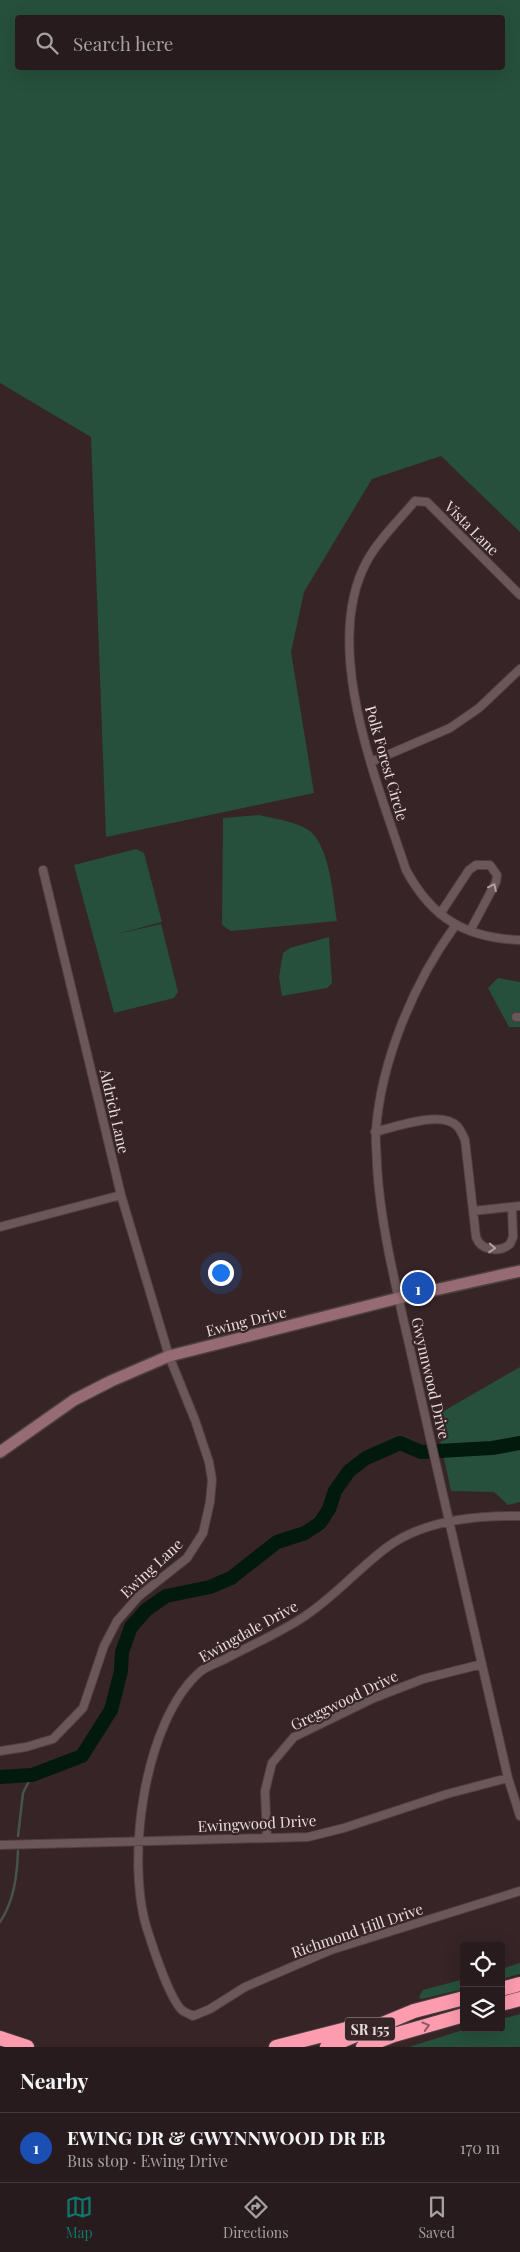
<!DOCTYPE html>
<meta charset="utf-8">
<style>
body{margin:0;font-family:"Playfair Display",serif;background:#302426;color:#f1f3f6}
.controls{position:absolute;right:15px;bottom:15px;display:grid;overflow:hidden;border-radius:5px;box-shadow:0 5px 20px #0002}
.controls button{width:45px;height:45px;display:grid;place-items:center;padding:0;border:0;border-bottom:1px solid #44393b;background:#281b1d;color:#f1f3f6;font:25px sans-serif}
.you{position:absolute;left:220px;top:1272px;width:18px;height:18px;margin:-12px;border:4px solid #fff;border-radius:50%;background:#1a73e8;box-shadow:0 0 0 8px #1a73e833}
.badge{display:grid;place-items:center;width:32px;height:32px;border-radius:50%;background:#0f766e;color:#fff;font-size:16px;font-weight:700}
.pin{position:absolute;translate:-50% -50%;border:2px solid #fff;box-shadow:0 1px 5px #0006}
.list{margin:0;padding:0;list-style:none}
h2{display:flex;justify-content:space-between;align-items:center;height:65px;margin:0;padding:0 20px;font-size:21px}
h2 small{font-size:16px;font-weight:400;color:#a5a1a4}
.list li{display:grid;grid-template-columns:32px 1fr auto;gap:15px;align-items:center;box-sizing:border-box;height:70px;padding:0 20px;border-top:1px solid #44393b}
.list b{display:block;font-size:19px;white-space:nowrap}
.list p{margin:0;font-size:16px;white-space:nowrap;color:#a5a1a4}
.list em{font-size:16px;font-style:normal;color:#a5a1a4}
.icon{flex:none;width:28px;height:28px;fill:none;stroke:currentColor;stroke-width:2;stroke-linecap:round;stroke-linejoin:round}
.map{position:relative;flex:none;width:520px;height:2047px;overflow:hidden}
.search{position:absolute;background:#281b1d;box-shadow:0 5px 20px #0002;left:15px;right:15px;top:15px;height:55px;display:flex;align-items:center;gap:12px;box-sizing:border-box;padding:0 18px;border-radius:5px;color:#a5a1a4;font-size:19px}
.sheet{height:135px;background:#281b1d}
nav{display:flex;justify-content:space-around;align-items:center;box-sizing:border-box;height:70px;border-top:1px solid #44393b;background:#281b1d;font-size:14px;color:#a5a1a4}
nav a{display:grid;justify-items:center;gap:2px}
nav .on{color:#0f766e}
.map>svg:first-child{display:block}
</style>
<div class="map">
<svg width="520" height="2047" viewBox="0 0 520 2047">
<rect width="100%" height="100%" fill="#362427"/>
<path fill="#26503c" fill-rule="evenodd" d="M0,0H520V532L441,456L372,479L304,592L291,652L314,793L106,837L91,437L0,383ZM18,18H502V68H18Z
M259,815C275,819 299,822 311,832C330,849 333,897 337,921L231,931L222,925L223,818Z
M136,849L144,853L162,922L113,935L161,924L178,992L174,998L114,1013L74,865Z
M329,937L332,983L327,988L282,996L279,977L283,953L290,948Z
M498,978L520,982V1027H509L488,988Z
M520,1367V1502L508,1505L494,1492L451,1491L435,1416Z
M520,1963V1974L501,1979V1969Z
M464,1979V1989L421,1999L419,1997L423,1990Z
M520,2014V2047H409L469,2028H501V2019Z"/>
<g fill="none" stroke-linecap="round" stroke-linejoin="round">
<path stroke="#47544c" stroke-width="2.5" d="M18,1836L23,1793L32,1775
M0,1922C14,1901 17,1876 18,1851"/>
<path stroke="#02190e" stroke-width="14" d="M0,1777L32,1775L82,1756L111,1710L121,1671L122,1652L131,1627L146,1610L166,1596L210,1587L231,1578L277,1542L305,1533L320,1523L329,1509L335,1491L349,1471L366,1458L400,1443L421,1452L492,1448L520,1443"/>
<g stroke="#4e3f41" stroke-width="10">
<path id="street" d="M520,595L427,502L415,501C399,520 379,539 367,561C320,647 378,784 406,870C432,918 465,938 520,940
M371,762L450,728L479,708L520,669
M440,914L469,870L476,865H490L497,875L496,882L470,931
M455,926C414,982 381,1061 376,1130C375,1142 377,1154 377,1166C381,1232 399,1298 413,1362C444,1501 476,1640 508,1778L520,1816
M516,1017H520
M375,1132C395,1127 441,1110 457,1126C461,1130 463,1136 465,1140L476,1237C481,1251 499,1253 510,1244L513,1237L512,1208
M473,1211L520,1206
M0,1227L121,1195
M520,1516C476,1515 423,1520 386,1548C358,1569 334,1597 305,1616C280,1633 251,1645 225,1659C217,1663 208,1666 201,1671C143,1720 124,1866 149,1935C154,1951 171,2002 183,2011C186,2013 190,2014 193,2016L210,2009L245,1987L331,1950L520,1891
M0,1751L26,1747L53,1739L83,1708L104,1646L117,1621L139,1596L187,1558L203,1533L210,1502L212,1480L209,1462L195,1420L169,1356L121,1195L43,870
M267,1838L265,1791L272,1763L294,1737L374,1698L423,1679L482,1664
M0,1845L308,1837L344,1828L447,1794L508,1778"/>
</g>
<g stroke="#4e3f41" stroke-width="14">
<path id="secondary" d="M0,1452L74,1400L111,1381L169,1356L399,1298L520,1271"/>
</g>
<g stroke="#4e3f41" stroke-width="16">
<path id="highway" d="M501,1989L520,1984
M501,2004L520,1999
M0,2038L27,2047
M276,2047L362,2025
M327,2047L414,2011L464,1998
M363,2047L394,2035L464,2015"/>
</g>
<use href="#street" stroke="#6b565a" stroke-width="8"/>
<use href="#secondary" stroke="#976b74" stroke-width="11"/>
<use href="#highway" stroke="#fd9caf" stroke-width="14"/>
</g>
<defs><path id="oneway-chevron" d="M-2-3.5L2.5 0L-2 3.5" fill="none" stroke-width="1.6" stroke-linecap="round" stroke-linejoin="round" transform="scale(1.25)"/></defs>
<g stroke="#b0a0a3">
<use href="#oneway-chevron" transform="translate(493 887) rotate(-64)"/>
<use href="#oneway-chevron" transform="translate(492 1248) rotate(4)"/>
</g>
<use stroke="#905a64" href="#oneway-chevron" transform="translate(426 2026) rotate(-16)"/>
<g text-anchor="middle" dominant-baseline="central" stroke-width="4.5" stroke-linejoin="round" paint-order="stroke">
<rect fill="#362427" stroke="#b3a5a7" stroke-width="1" x="345" y="2017.5" width="50" height="23" rx="4"/>
<g font-size="14" font-weight="bold" fill="#e9dcde">
<text x="370" y="2029">SR 155</text>
</g>
<g font-size="15" fill="#e9dcde" stroke="#362427">
<text transform="translate(472 528) rotate(45)">Vista Lane</text>
<text transform="translate(387 763) rotate(74)">Polk Forest Circle</text>
<text transform="translate(115 1111) rotate(77)">Aldrich Lane</text>
<text transform="translate(246 1321) rotate(-14)">Ewing Drive</text>
<text transform="translate(431 1378) rotate(77)">Gwynnwood Drive</text>
<text transform="translate(151 1568) rotate(-43)">Ewing Lane</text>
<text transform="translate(248 1631) rotate(-29)">Ewingdale Drive</text>
<text transform="translate(344 1700) rotate(-26)">Greggwood Drive</text>
<text transform="translate(257 1823) rotate(-3)">Ewingwood Drive</text>
<text transform="translate(357 1930) rotate(-19)">Richmond Hill Drive</text>
</g>
</g>
</svg>
<div class="controls">
<button><svg class="icon" aria-label="locate" viewBox="0 0 24 24"><circle cx="12" cy="12" r="6"/><path d="M12 2v4M12 18v4M2 12h4M18 12h4"/></svg></button>
<button><svg class="icon" aria-label="layers" viewBox="0 0 24 24"><path d="M12 4l9 5-9 5-9-5zM3 14l9 5 9-5"/></svg></button>
</div>
<div class="you"></div>
<div class="pin badge" style="left:418px;top:1288px;background:#1a4fb4">1</div>
<div class="search"><svg class="icon" aria-label="search" viewBox="0 0 24 24"><circle cx="10" cy="10" r="6"/><path d="M15 15l6 6"/></svg>Search here</div>
</div>
<section class="sheet">
<h2>Nearby<small></small></h2>
<ul class="list">
<li><span class="badge" style="background:#1a4fb4">1</span><div><b>EWING DR &amp; GWYNNWOOD DR EB</b><p>Bus stop · Ewing Drive</p></div><em>170 m</em></li>
</ul>
</section>
<nav>
<a class="on"><svg class="icon" aria-label="map" viewBox="0 0 24 24"><path d="M3 6l6-2 6 2 6-2v14l-6 2-6-2-6 2zM9 4v14M15 6v14"/></svg>Map</a>
<a><svg class="icon" aria-label="directions" viewBox="0 0 24 24"><path d="M12 3l9 9-9 9-9-9zM9 14v-3h6M13 9l2 2-2 2"/></svg>Directions</a>
<a><svg class="icon" aria-label="saved" viewBox="0 0 24 24"><path d="M7 4h10v16l-5-4-5 4z"/></svg>Saved</a>
</nav>
